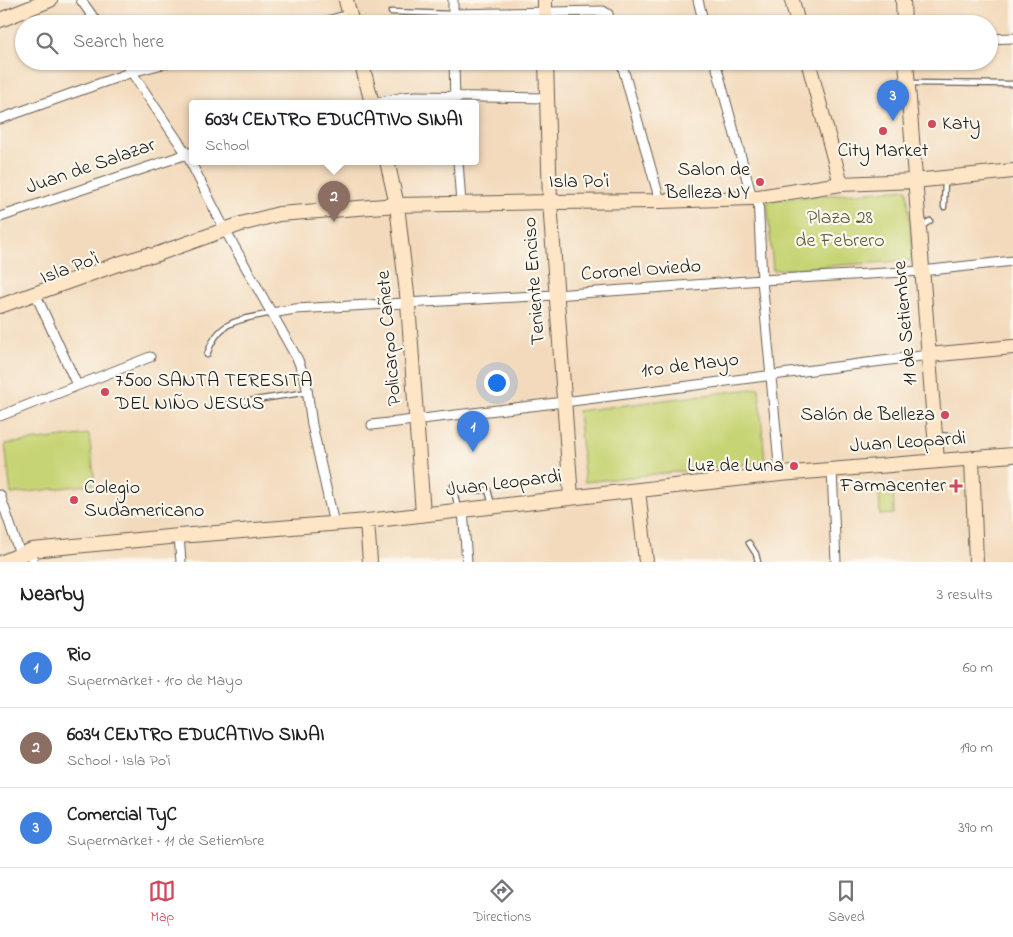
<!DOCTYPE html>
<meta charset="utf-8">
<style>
body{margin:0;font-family:"Indie Flower",sans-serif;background:#f2f2f2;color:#202124}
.you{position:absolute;left:496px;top:382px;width:18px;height:18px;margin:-12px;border:4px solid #fff;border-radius:50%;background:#1a73e8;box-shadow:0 0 0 8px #1a73e833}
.badge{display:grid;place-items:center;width:32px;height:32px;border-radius:50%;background:#d1495b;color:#fff;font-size:16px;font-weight:700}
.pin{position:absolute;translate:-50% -41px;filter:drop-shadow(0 1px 2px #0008)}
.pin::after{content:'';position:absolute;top:26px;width:18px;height:15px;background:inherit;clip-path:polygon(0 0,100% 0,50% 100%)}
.popup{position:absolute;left:189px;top:100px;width:290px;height:65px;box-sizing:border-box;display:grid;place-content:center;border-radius:5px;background:#fff;filter:drop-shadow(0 1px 4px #0005);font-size:16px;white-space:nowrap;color:#757577}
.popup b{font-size:19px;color:#202124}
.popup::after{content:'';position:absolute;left:50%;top:100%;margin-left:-10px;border:10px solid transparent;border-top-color:#fff}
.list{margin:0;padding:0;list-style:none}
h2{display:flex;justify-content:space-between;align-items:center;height:65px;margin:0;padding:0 20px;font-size:21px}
h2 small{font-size:16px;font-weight:400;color:#757577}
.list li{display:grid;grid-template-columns:32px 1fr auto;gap:15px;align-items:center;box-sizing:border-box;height:80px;padding:0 20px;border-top:1px solid #e0e0e0}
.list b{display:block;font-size:19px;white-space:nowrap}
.list p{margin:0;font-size:16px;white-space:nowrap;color:#757577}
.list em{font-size:16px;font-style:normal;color:#757577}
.icon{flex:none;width:28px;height:28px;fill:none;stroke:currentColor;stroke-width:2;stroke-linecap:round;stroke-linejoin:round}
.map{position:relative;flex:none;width:1013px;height:562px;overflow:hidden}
.search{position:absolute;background:#fff;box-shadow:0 1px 4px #0004;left:15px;right:15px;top:15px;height:55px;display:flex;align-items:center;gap:12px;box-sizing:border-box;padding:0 18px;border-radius:28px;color:#757577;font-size:19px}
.sheet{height:305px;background:#fff}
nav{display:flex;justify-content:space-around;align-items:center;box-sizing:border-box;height:70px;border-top:1px solid #e0e0e0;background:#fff;font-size:14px;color:#757577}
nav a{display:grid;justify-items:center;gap:2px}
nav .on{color:#d1495b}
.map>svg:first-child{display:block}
</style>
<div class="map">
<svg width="1013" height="562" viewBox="0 0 1013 562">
<rect width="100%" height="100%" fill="#fbf7ec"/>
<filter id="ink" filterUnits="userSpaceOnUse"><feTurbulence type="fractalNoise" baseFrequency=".02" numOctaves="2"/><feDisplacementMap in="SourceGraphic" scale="10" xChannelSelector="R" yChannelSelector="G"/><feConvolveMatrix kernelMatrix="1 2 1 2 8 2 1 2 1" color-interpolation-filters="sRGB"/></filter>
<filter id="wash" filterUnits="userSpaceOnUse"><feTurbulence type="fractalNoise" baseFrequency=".0096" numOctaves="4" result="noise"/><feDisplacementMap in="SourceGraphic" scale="20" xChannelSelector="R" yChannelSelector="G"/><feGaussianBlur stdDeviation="1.12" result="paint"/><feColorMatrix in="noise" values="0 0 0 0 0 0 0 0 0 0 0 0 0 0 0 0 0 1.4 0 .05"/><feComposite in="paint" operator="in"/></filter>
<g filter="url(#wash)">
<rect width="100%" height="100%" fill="#f3dabc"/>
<path fill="#c7d475" stroke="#727848" d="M907,189L913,260L773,270L767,200Z
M759,388L765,462L585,482L578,411Z
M89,434L95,484L11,494L5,444Z
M893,487L894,514L880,515L879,488Z"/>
</g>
<g filter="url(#ink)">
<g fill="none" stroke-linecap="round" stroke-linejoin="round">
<g stroke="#675e54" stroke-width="7">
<path id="lane" d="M391,12L453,14
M909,83L1013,84
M944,207L945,179
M922,226L930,221
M207,355C218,319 240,320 272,313
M216,406L308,392
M936,435L950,436
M453,486L458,509
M470,491L488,490L492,505
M749,543L756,554L758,562"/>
</g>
<g stroke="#675e54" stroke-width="11">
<path id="street" d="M81,0L98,24
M453,0V24
M698,0L704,24
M453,14L603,11L608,14L611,24
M316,24L349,15
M989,39L1013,38
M124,61L186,153L225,230L298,360L306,382L312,425L334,524
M454,61L455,103
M621,61L660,201
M715,61L752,198
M378,103L403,97L416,96L548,98
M0,119L132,72L174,61
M458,161L461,204
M758,197L762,280L780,474
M0,217L193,152
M35,293L77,385
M272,313L295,309L555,295L762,280L922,271L1013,261
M0,416L150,357
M372,425L564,402L929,355
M832,469L836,562
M0,495L20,554
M463,510L467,562
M179,536L181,562
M32,550L33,562"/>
</g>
<g stroke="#675e54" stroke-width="16">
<path id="secondary" d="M346,0L352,24
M545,0V24
M792,0L798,24
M903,0L904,24
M0,20L50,0
M361,61L372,103
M546,61L550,202L571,497
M808,61L841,184
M906,61L937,461
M387,161L397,205L408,303L423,514
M0,306L118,264L148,255L152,256L241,224L279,214L397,205L550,202L660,201L752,198L841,184L914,181L1013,171
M929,355L1013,347
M972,458L976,562
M638,490L646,562
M367,521L370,562
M3,562L32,550L179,536L367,521L780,474L1013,455"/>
</g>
<use href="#lane" stroke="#fff" stroke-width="4.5"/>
<use href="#street" stroke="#fff" stroke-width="9"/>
<use href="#secondary" stroke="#fde5c5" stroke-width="14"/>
</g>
</g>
<g fill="#d1495b" stroke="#fbf7ec" stroke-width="2">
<circle cx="932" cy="124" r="5"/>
<circle cx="883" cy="131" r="5"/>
<circle cx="760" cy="182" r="5"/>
<circle cx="105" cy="392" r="5"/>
<circle cx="945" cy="415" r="5"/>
<circle cx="794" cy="466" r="5"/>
<path d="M953.5 478.5h5v5h5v5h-5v5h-5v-5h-5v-5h5z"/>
<circle cx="74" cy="500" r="5"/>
</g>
<g text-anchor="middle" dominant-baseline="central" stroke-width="4.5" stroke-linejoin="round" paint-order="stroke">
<g font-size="20" fill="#1c1c1c" stroke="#fbf7ec" text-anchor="end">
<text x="942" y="124" text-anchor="start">Katy</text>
<text x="883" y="151" text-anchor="middle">City Market</text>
<text x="750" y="170">Salon de<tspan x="750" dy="23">Belleza NY</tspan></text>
<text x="115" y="381" text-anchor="start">7500 SANTA TERESITA<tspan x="115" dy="23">DEL NIÑO JESUS</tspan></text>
<text x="935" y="415">Salón de Belleza</text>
<text x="784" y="466">Luz de Luna</text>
<text x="946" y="486">Farmacenter</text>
<text x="84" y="488" text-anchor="start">Colegio<tspan x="84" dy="23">Sudamericano</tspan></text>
</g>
<g font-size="20" fill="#1c1c1c" stroke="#fbf7ec">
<text transform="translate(91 167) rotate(-19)">Juan de Salazar</text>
<text x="579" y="182">Isla Po'i</text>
<text transform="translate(70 269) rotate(-20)">Isla Po'i</text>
<text transform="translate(641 271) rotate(-4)">Coronel Oviedo</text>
<text transform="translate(535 281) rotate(-94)">Teniente Enciso</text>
<text transform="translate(906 323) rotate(-95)">11 de Setiembre</text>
<text transform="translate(390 338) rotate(-95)">Policarpo Cañete</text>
<text transform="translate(690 366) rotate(-7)">1ro de Mayo</text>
<text transform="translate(908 443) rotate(-4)">Juan Leopardi</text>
<text transform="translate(504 484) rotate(-7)">Juan Leopardi</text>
</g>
<g font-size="20" fill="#585c3b" stroke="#fbf7ec">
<text x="840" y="218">Plaza 28<tspan x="840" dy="23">de Febrero</tspan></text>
</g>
</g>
</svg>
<div class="you"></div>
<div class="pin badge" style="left:473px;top:452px;background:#3f7fe0">1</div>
<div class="pin badge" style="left:334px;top:222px;background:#8d6e63">2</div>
<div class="popup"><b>6034 CENTRO EDUCATIVO SINAI</b>School</div>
<div class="pin badge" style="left:893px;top:121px;background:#3f7fe0">3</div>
<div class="search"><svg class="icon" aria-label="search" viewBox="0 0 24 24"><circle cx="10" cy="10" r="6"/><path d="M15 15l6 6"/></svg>Search here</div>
</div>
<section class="sheet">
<h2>Nearby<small>3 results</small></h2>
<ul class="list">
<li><span class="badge" style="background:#3f7fe0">1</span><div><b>Rio</b><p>Supermarket · 1ro de Mayo</p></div><em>60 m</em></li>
<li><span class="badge" style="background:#8d6e63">2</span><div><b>6034 CENTRO EDUCATIVO SINAI</b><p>School · Isla Po'i</p></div><em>190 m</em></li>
<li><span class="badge" style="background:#3f7fe0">3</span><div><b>Comercial TyC</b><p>Supermarket · 11 de Setiembre</p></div><em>390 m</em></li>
</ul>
</section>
<nav>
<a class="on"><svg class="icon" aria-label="map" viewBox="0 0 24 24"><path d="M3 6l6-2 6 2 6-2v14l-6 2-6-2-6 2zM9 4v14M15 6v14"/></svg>Map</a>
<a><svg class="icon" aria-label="directions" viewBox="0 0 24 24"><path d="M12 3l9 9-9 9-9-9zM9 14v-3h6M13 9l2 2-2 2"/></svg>Directions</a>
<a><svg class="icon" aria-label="saved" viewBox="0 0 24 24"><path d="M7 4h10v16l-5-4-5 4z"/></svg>Saved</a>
</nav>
